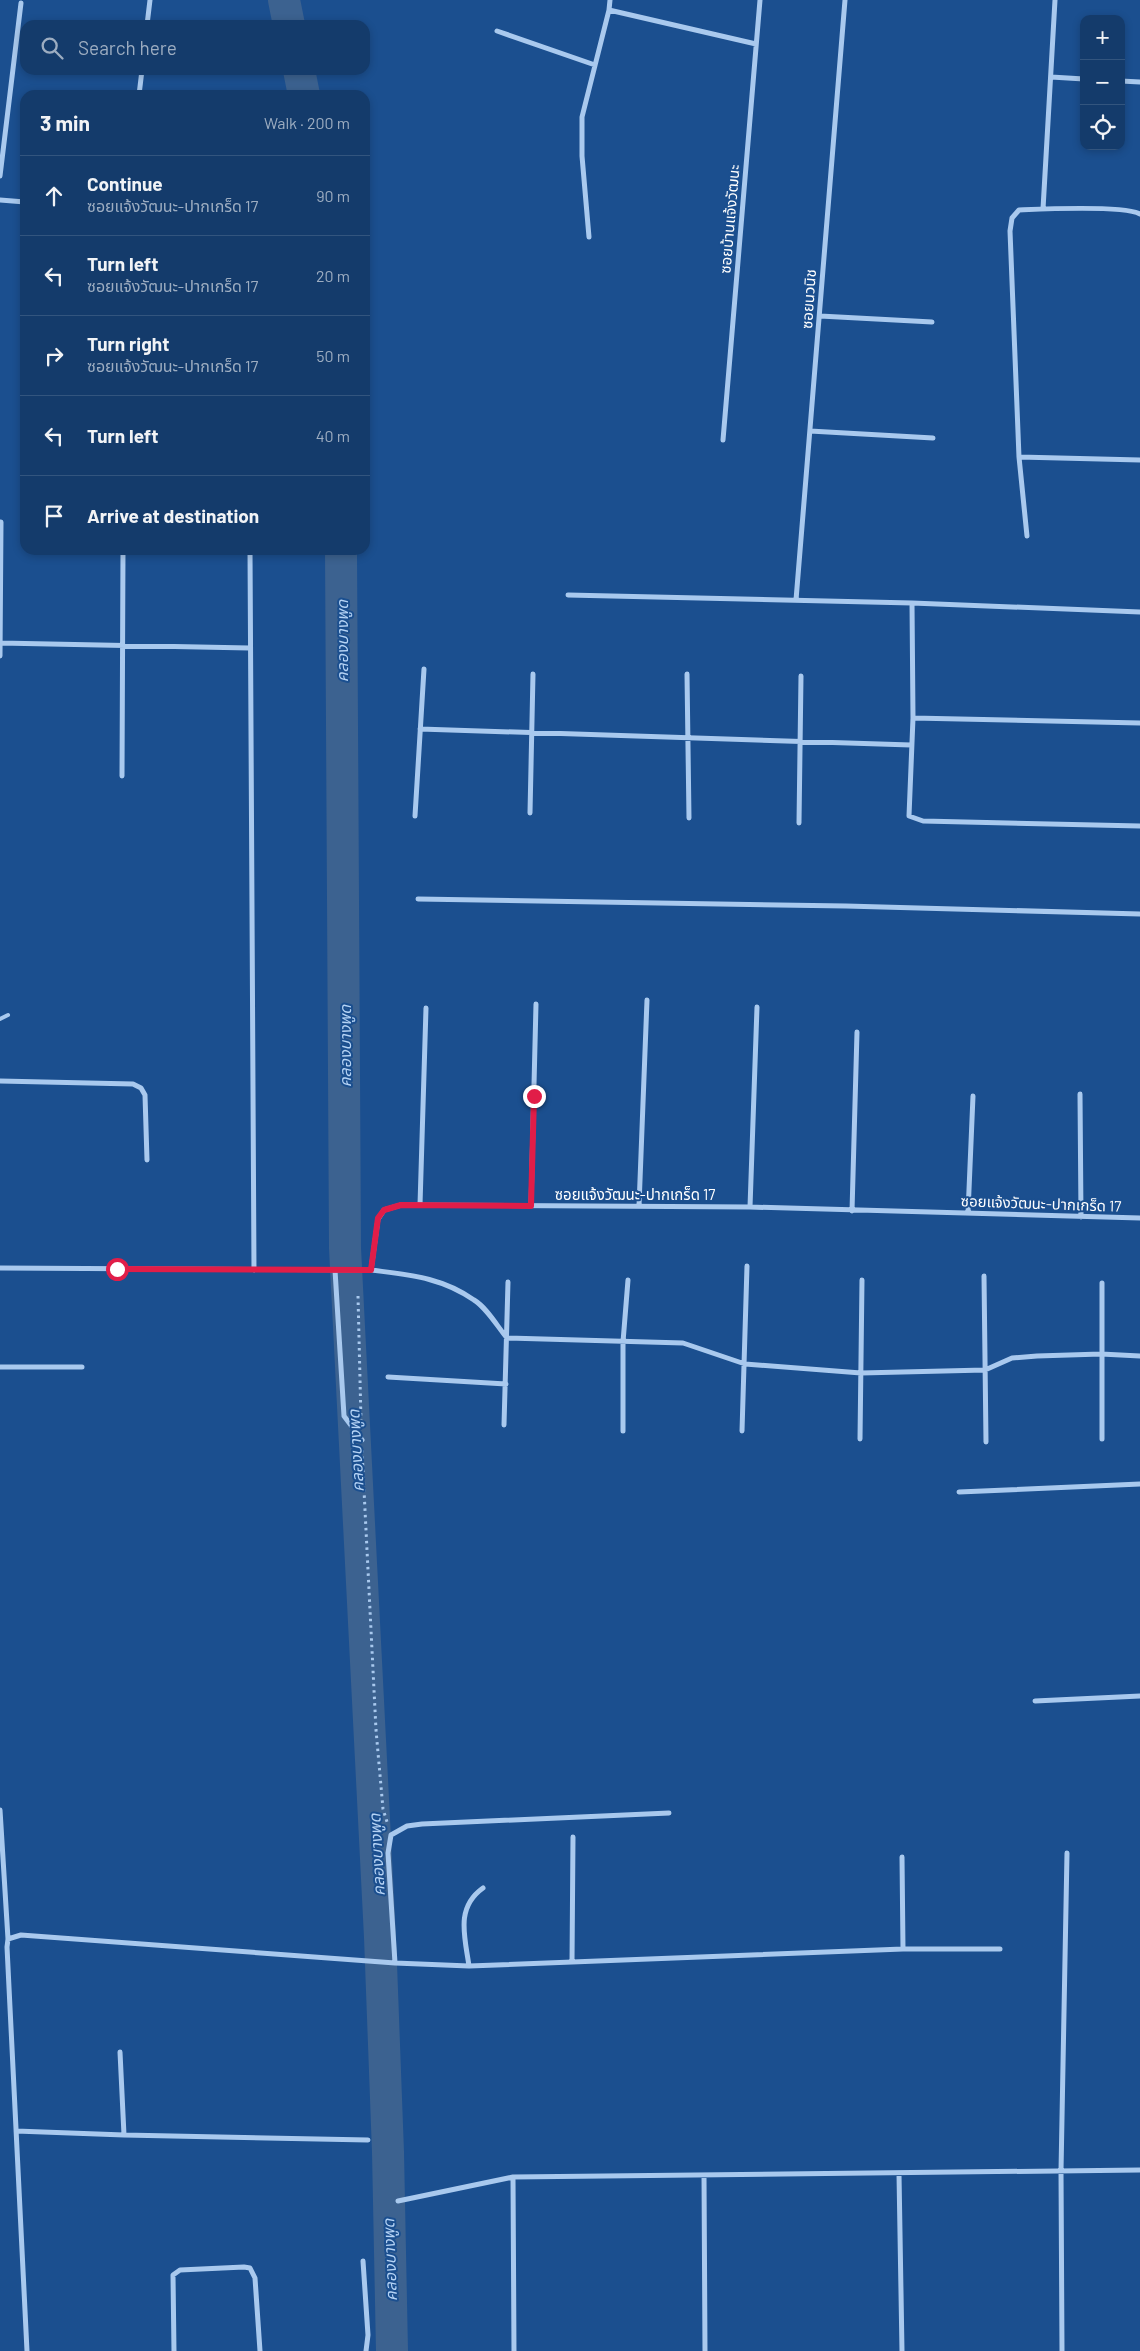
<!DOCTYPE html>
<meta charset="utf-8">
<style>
body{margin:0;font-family:Barlow,"Noto Sans Thai",sans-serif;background:#214673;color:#f1f3f6}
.controls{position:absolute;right:15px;top:15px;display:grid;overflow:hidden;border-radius:10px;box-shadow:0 2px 8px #0003}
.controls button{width:45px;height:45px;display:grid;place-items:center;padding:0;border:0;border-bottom:1px solid #33557e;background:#143b6b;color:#f1f3f6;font:25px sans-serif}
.stop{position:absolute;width:15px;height:15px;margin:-11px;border:4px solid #e11d48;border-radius:50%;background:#fff}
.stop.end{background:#e11d48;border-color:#fff;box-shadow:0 1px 5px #0008}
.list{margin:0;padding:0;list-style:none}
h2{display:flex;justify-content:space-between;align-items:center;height:65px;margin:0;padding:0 20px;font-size:21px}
h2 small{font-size:16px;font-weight:400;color:#9dadc1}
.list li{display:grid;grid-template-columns:32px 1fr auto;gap:15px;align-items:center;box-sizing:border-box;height:80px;padding:0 20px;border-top:1px solid #33557e}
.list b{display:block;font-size:19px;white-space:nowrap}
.list p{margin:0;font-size:16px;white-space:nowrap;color:#9dadc1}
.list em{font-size:16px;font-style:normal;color:#9dadc1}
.icon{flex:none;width:28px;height:28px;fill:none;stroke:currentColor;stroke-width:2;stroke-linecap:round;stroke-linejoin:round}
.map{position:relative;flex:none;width:1140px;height:2351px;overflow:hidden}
.search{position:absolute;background:#143b6b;box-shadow:0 2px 8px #0003;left:20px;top:20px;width:350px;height:55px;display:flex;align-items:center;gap:12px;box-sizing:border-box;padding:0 18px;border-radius:15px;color:#9dadc1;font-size:19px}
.panel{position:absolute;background:#143b6b;box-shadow:0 2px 8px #0003;left:20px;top:90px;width:350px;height:465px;border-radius:15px}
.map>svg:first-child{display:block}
</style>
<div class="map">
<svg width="1140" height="2351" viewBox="0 0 1140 2351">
<rect width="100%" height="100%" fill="#1b4f8f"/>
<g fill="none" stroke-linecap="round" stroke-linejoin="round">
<path stroke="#3c6290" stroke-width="32" d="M284,0L289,25
M299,70L304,95
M341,550L345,1248L380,1937L388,2152L392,2351"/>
<path stroke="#a9c9ee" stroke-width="3" stroke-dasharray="2.5 4" stroke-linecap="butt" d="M358,1296L361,1421
M362,1450L376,1730L383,1809L388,1825"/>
<path stroke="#a9c9ee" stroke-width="4" d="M0,1019L8,1015"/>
<path stroke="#a9c9ee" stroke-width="5" d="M609,10L756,44
M147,25L150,0
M497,31L595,65
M1051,77L1084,79
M1121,81L1140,82
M139,95L142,70
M0,176L21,3
M0,200L25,202
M1043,209L1055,0
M589,237L582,156V117L609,10L610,0
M820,316L932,322
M810,431L933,438
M723,440L760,0
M1019,457L1140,460
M1027,536L1019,457L1010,231L1012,218L1019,210C1043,209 1123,205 1140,214
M250,550L254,1270
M568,595L912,603L1140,612
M796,600L845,0
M912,603L913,718L909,816L923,821L1140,826
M0,643L249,648
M0,656L1,522
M687,674L689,818
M913,718L1140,723
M420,729L911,745
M122,776L123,550
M530,813L533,674
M415,816L424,669
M799,823L801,676
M418,899L846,906L1140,914
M0,1081L133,1084L141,1088L145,1095L147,1160
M1080,1094L1081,1217
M420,1205L426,1008
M531,1206L536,1004
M639,1206L647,1000
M750,1207L757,1007
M852,1211L857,1032
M968,1213L973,1096
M0,1268L371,1270L378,1219L384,1210L401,1205L750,1207L1140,1218
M335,1270L344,1416L362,1440
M371,1270C409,1275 441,1277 474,1300C487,1308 497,1326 507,1338L683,1343L745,1364L861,1373L985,1370L1012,1358L1037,1356L1101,1354L1140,1356
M984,1276L986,1442
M0,1367H82
M388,1377L506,1384
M504,1425L508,1282
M623,1431V1342L628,1280
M742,1431L747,1266
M860,1439L862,1280
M1102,1439V1283
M959,1492L1140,1484
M1035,1701L1140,1696
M0,1810L8,1939L7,1947L27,2351
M902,1857L903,1949
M8,1939L21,1935L395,1963L469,1966L903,1949H1000
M572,1962L573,1837
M395,1963L388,1853L391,1835L407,1826L422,1824L669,1813
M469,1966C465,1937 455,1908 483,1888
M120,2052L124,2135
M16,2131L124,2135L368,2140
M899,2174L902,2351
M704,2175L705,2351
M513,2177L514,2351
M398,2201L513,2177L1140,2170
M363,2261L368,2335L366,2351
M174,2351L173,2275L180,2270L244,2267L250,2268L255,2278L260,2351
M1062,2351L1061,2171L1067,1853"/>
</g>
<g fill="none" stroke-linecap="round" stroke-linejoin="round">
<path stroke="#e11d48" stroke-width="6" d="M117,1269L371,1270L378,1218L384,1210L401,1205L531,1206L534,1096"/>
</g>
<g text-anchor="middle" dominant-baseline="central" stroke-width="4" stroke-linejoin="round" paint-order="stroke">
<g font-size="15" fill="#fff" stroke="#1b4f8f">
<text transform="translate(729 219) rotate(-85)">ซอยบ้านแจ้งวัฒนะ</text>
<text transform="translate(808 299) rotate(-86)">ซอยนวนิช</text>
<text x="635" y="1194">ซอยแจ้งวัฒนะ-ปากเกร็ด 17</text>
<text transform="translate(1041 1203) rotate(2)">ซอยแจ้งวัฒนะ-ปากเกร็ด 17</text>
</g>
<g font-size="16" font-style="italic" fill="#b5d3f5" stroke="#1b4f8f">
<text transform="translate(341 641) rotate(-90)">คลองบางพูด</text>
<text transform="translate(344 1046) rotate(-90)">คลองบางพูด</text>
<text transform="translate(355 1451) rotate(-93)">คลองบางพูด</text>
<text transform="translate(376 1855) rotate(-93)">คลองบางพูด</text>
<text transform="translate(389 2260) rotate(-92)">คลองบางพูด</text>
</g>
</g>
</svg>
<div class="controls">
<button>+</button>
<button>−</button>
<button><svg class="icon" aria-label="locate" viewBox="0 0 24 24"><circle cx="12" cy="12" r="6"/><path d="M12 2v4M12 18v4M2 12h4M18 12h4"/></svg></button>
</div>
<div class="stop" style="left:117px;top:1269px"></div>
<div class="stop end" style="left:534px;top:1096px"></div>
<div class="search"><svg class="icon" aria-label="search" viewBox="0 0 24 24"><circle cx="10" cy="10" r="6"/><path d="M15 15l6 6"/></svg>Search here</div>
<section class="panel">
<h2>3 min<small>Walk · 200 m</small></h2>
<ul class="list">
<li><svg class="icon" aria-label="ahead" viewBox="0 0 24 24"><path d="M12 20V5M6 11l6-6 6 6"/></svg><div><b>Continue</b><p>ซอยแจ้งวัฒนะ-ปากเกร็ด 17</p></div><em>90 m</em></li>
<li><svg class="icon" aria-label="left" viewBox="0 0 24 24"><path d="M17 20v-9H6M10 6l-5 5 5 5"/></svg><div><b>Turn left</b><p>ซอยแจ้งวัฒนะ-ปากเกร็ด 17</p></div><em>20 m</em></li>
<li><svg class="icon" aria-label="right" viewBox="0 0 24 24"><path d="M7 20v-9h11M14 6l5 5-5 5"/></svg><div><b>Turn right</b><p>ซอยแจ้งวัฒนะ-ปากเกร็ด 17</p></div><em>50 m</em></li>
<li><svg class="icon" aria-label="left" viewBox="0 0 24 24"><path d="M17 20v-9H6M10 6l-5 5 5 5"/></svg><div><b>Turn left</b></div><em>40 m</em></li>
<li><svg class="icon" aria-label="arrive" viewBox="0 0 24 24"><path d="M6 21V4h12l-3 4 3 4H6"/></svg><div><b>Arrive at destination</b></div></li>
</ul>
</section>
</div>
